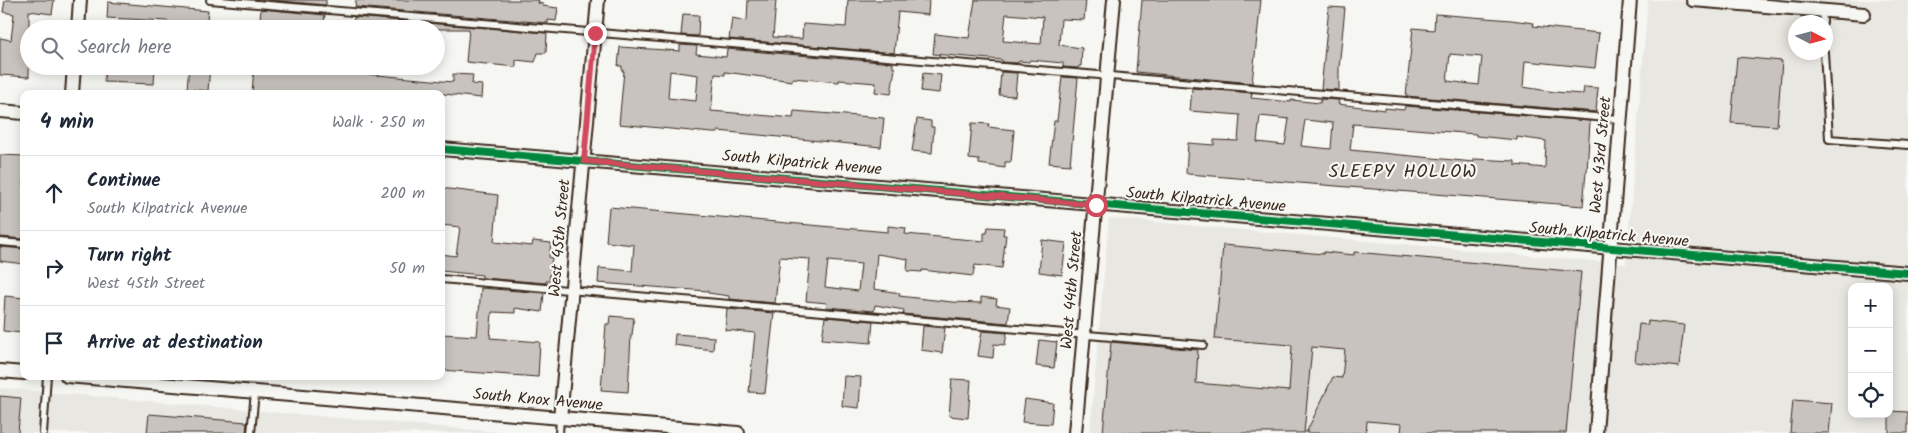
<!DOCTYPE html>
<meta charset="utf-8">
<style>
body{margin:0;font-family:Kalam,sans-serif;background:#f6f6f7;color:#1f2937}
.controls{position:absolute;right:15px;bottom:15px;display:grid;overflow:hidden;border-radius:10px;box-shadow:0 2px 12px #0003}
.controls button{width:45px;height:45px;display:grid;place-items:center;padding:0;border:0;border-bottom:1px solid #e0e1e3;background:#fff;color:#1f2937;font:25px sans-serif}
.compass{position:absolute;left:1788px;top:15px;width:45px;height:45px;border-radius:50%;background:#fff;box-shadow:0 2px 12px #0003;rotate:96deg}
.stop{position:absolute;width:15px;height:15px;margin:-11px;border:4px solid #d1495b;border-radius:50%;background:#fff}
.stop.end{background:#d1495b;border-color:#fff;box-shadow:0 1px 5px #0008}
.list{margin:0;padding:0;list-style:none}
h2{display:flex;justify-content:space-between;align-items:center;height:65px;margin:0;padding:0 20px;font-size:21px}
h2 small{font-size:16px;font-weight:400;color:#747a83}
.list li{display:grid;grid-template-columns:32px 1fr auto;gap:15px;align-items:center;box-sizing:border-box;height:75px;padding:0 20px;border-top:1px solid #e0e1e3}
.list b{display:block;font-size:19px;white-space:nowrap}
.list p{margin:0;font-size:16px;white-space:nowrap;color:#747a83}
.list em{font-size:16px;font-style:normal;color:#747a83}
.icon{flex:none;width:28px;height:28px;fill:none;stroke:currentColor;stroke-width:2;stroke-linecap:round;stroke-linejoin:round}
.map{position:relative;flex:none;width:1908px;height:433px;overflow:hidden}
.search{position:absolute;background:#fff;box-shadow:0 2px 12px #0003;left:20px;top:20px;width:425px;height:55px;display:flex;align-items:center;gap:12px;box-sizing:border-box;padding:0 18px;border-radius:28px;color:#747a83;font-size:19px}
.panel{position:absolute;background:#fff;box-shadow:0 2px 12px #0003;left:20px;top:90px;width:425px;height:290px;border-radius:10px}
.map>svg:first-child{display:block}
</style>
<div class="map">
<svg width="1908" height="433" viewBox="0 0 1908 433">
<rect width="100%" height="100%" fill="#f6f6f2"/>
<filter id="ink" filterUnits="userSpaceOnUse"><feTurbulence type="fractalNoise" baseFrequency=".02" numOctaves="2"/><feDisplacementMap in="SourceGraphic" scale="10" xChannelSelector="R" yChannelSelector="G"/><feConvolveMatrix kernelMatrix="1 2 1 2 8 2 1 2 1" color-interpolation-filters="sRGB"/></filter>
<g filter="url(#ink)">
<path fill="#e8e7e2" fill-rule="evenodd" d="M1648,0H1908V433H1090L1109,218L1626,264ZM1796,22H1826V52H1796ZM1852,287H1889V414H1852Z
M0,388L510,433H0Z"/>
<path fill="#c8c3be" stroke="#3b2a1e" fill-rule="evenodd" d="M5,0H54L52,14L29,11V77L0,75V38L11,40L14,14L3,12Z
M269,0H326V5Z
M356,0H539L538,3L543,4V6L558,8L556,21L548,20V23L355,7Z
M748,0H776L773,37L802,39L803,24L846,27L848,0H929L928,15L898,12L894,53L729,39L732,18L747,21Z
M975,0H1086L1084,20L1061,19L1059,45L1082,48L1081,66H1079L1078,68L1063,67V63L1030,60L1029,62L1019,61L1018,63L1002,62V60L933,54L935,34L969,38ZM1006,14L1043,17L1041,44L1003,41Z
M1142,0H1261L1252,83L1136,72Z
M108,2L208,11L206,27L184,25V29H168V21L107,18Z
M1329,7L1345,8L1339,68V90L1321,89Z
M261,9L325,15L323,29H259Z
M683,14L699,15L698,36L681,35Z
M1435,14L1511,20L1534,23L1533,26L1599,33L1595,68L1525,61L1523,87L1555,92L1583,94L1584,87L1598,88L1596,112L1406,96L1413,28L1434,30ZM1450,54L1482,57L1479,85L1447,81Z
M354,17L547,33L546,53H538L535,62L516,60V67L466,62L469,29H353Z
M680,45L697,46L696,54L726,57L727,49L893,63V68H895L891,94L875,92L876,83L839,80V82L792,78V81L725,72V75L715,74L711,111L793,118L794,111L884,118L881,147L718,131V133H712L619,124L624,71H622V66H618L620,47L680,51ZM670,71L698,75L696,101L668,98Z
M1737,57L1782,61L1777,126L1731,123Z
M105,66H155L154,84L104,82Z
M189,66H210L208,91L187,89Z
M254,66H325L365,71L366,74L453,82V74L473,75L472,84L482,85L481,98L444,94H252Z
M1001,72L1017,73L1015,96L999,95Z
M923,73L941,75L939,93L921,91Z
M1062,77L1078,78L1070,165L1049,163L1054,121H1057Z
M1192,88L1252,93L1251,98L1291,102V100L1320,103L1321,99L1339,100L1338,104L1385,110V108L1404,110L1405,106L1590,121L1587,172H1586L1583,206L1188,174L1186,173L1188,143L1214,145V140L1238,141L1240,115L1190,111ZM1260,116L1289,119L1285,145L1257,142ZM1305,120L1333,123L1331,149L1301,146ZM1353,124L1476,134V136L1517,140V137L1546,141L1545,168L1515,165V161L1474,159V162L1350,150Z
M917,119L931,121V127H934L932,153L912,151Z
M972,123L989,124L988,127L1014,130L1011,162H1005V168L979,164V160L969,159Z
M0,155L24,156V239L0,237Z
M441,188L498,195L494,242L532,246L533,241L551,243L549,257L552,258L549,281H546V283L482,278V275L441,271V254L456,256L460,227L441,225Z
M609,207L888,232V226L906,228L905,234L984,241V233H987L988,227L1004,228L1003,235H1006L1002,268L975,265L973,276L922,270V272L907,271L908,259L877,254L874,289L900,293L899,296L952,302L981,303V297L997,299L996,305L1010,307L1008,323L903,314L904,310L875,305L874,311L826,307L827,303L806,301L810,259L780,257L775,303L729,299V296L708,293V291L598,283L599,268L632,271L634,245L606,242ZM828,261L861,264L858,291L825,287Z
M1042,240L1066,243L1062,275L1039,272Z
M1223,245L1323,254L1324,252L1354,255V252L1581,272L1566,433H1401L1402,424L1367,421L1366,433H1306L1333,377L1342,378L1345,350L1312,347L1304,433H1103L1111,342L1198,350L1196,383L1289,391L1292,345L1215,339Z
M0,247L24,249V264L0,261Z
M481,288L544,293L542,312L515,308V313L492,312L490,338L540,342L538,377L441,370V334L477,336Z
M5,296L24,298L22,333L3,331Z
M727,309L774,313L765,393L749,392L755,333L725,330Z
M610,316L634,318L632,335H631L628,392L601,390L606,324H609Z
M825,317L873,321L871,343L822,339Z
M1648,321L1684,325L1679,367L1635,362L1639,324L1647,325Z
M923,326L945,328L942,353L921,350Z
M982,331L1007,333L1005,345L994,344L993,358L978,356Z
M675,334L714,337L713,350L674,345Z
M1039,340L1057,342L1054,368L1036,366Z
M844,376L861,377L859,408L842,406Z
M952,379L971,380L968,418L949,416Z
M0,396L21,398L18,433H0Z
M1025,399L1053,403L1051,424L1022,422Z
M1793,400L1832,403L1829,433H1790Z
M1889,411L1908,412V433H1889Z
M149,414L247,422L246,433H147Z"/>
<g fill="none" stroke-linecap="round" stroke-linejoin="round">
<g stroke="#3b2a1e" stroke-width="10">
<path id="service" d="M210,0L1620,119
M1822,10L1823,22
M1824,52L1829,139L1908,145
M0,242L24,244
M441,279L1203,345
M43,433L47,376
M251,433L255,392
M559,433L560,419"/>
</g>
<g stroke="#3b2a1e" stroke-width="16">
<path id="minor" d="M1693,0L1864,14
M78,29L80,0
M72,94L74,66
M0,111L24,113
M441,149L1908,273
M0,371L24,373
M67,376L738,433
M560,419L598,0
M1075,433L1114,0
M1596,433L1630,0"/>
</g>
<use href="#service" stroke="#f6f6f2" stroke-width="6"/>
<use href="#minor" stroke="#f6f6f2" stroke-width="12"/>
<g stroke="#f6f6f2" stroke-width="11">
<path id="cycleway" d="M441,149L1908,273"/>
</g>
<use href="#cycleway" stroke="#00873e" stroke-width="8"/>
</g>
</g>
<g fill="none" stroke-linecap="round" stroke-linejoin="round" filter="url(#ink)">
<path stroke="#d1495b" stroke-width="6" d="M595,33L584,161L1096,205"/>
</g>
<g text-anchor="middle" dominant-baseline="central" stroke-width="4.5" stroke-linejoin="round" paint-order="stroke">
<g font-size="16" fill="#3b2a1e" stroke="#f6f6f2">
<text transform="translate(1601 155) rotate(-85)">West 43rd Street</text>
<text transform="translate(802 163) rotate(5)">South Kilpatrick Avenue</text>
<text transform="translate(1206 200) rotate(5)">South Kilpatrick Avenue</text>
<text transform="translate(1609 235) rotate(5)">South Kilpatrick Avenue</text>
<text transform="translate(560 238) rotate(-85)">West 45th Street</text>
<text transform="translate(1072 290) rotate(-85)">West 44th Street</text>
<text transform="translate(538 400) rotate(5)">South Knox Avenue</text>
</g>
<g font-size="18" letter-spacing="1" fill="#3b2a1e" stroke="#f6f6f2">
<text x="1403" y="172">SLEEPY HOLLOW</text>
</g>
</g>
</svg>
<div class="controls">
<button>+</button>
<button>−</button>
<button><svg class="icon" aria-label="locate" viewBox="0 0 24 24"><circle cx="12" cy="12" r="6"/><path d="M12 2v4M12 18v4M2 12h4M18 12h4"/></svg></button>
</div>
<svg class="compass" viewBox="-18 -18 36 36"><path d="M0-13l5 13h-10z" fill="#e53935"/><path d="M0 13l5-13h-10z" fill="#747a83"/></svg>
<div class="stop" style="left:1096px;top:205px"></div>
<div class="stop end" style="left:595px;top:33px"></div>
<div class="search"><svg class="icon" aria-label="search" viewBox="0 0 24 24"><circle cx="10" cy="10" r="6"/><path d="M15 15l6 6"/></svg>Search here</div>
<section class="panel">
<h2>4 min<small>Walk · 250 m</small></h2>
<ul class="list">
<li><svg class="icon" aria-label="ahead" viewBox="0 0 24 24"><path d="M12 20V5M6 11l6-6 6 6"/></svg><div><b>Continue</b><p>South Kilpatrick Avenue</p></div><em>200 m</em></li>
<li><svg class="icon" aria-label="right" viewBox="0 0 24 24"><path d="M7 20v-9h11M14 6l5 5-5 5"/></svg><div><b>Turn right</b><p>West 45th Street</p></div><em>50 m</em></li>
<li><svg class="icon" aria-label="arrive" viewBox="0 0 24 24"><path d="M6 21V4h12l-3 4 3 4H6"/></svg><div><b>Arrive at destination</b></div></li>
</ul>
</section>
</div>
